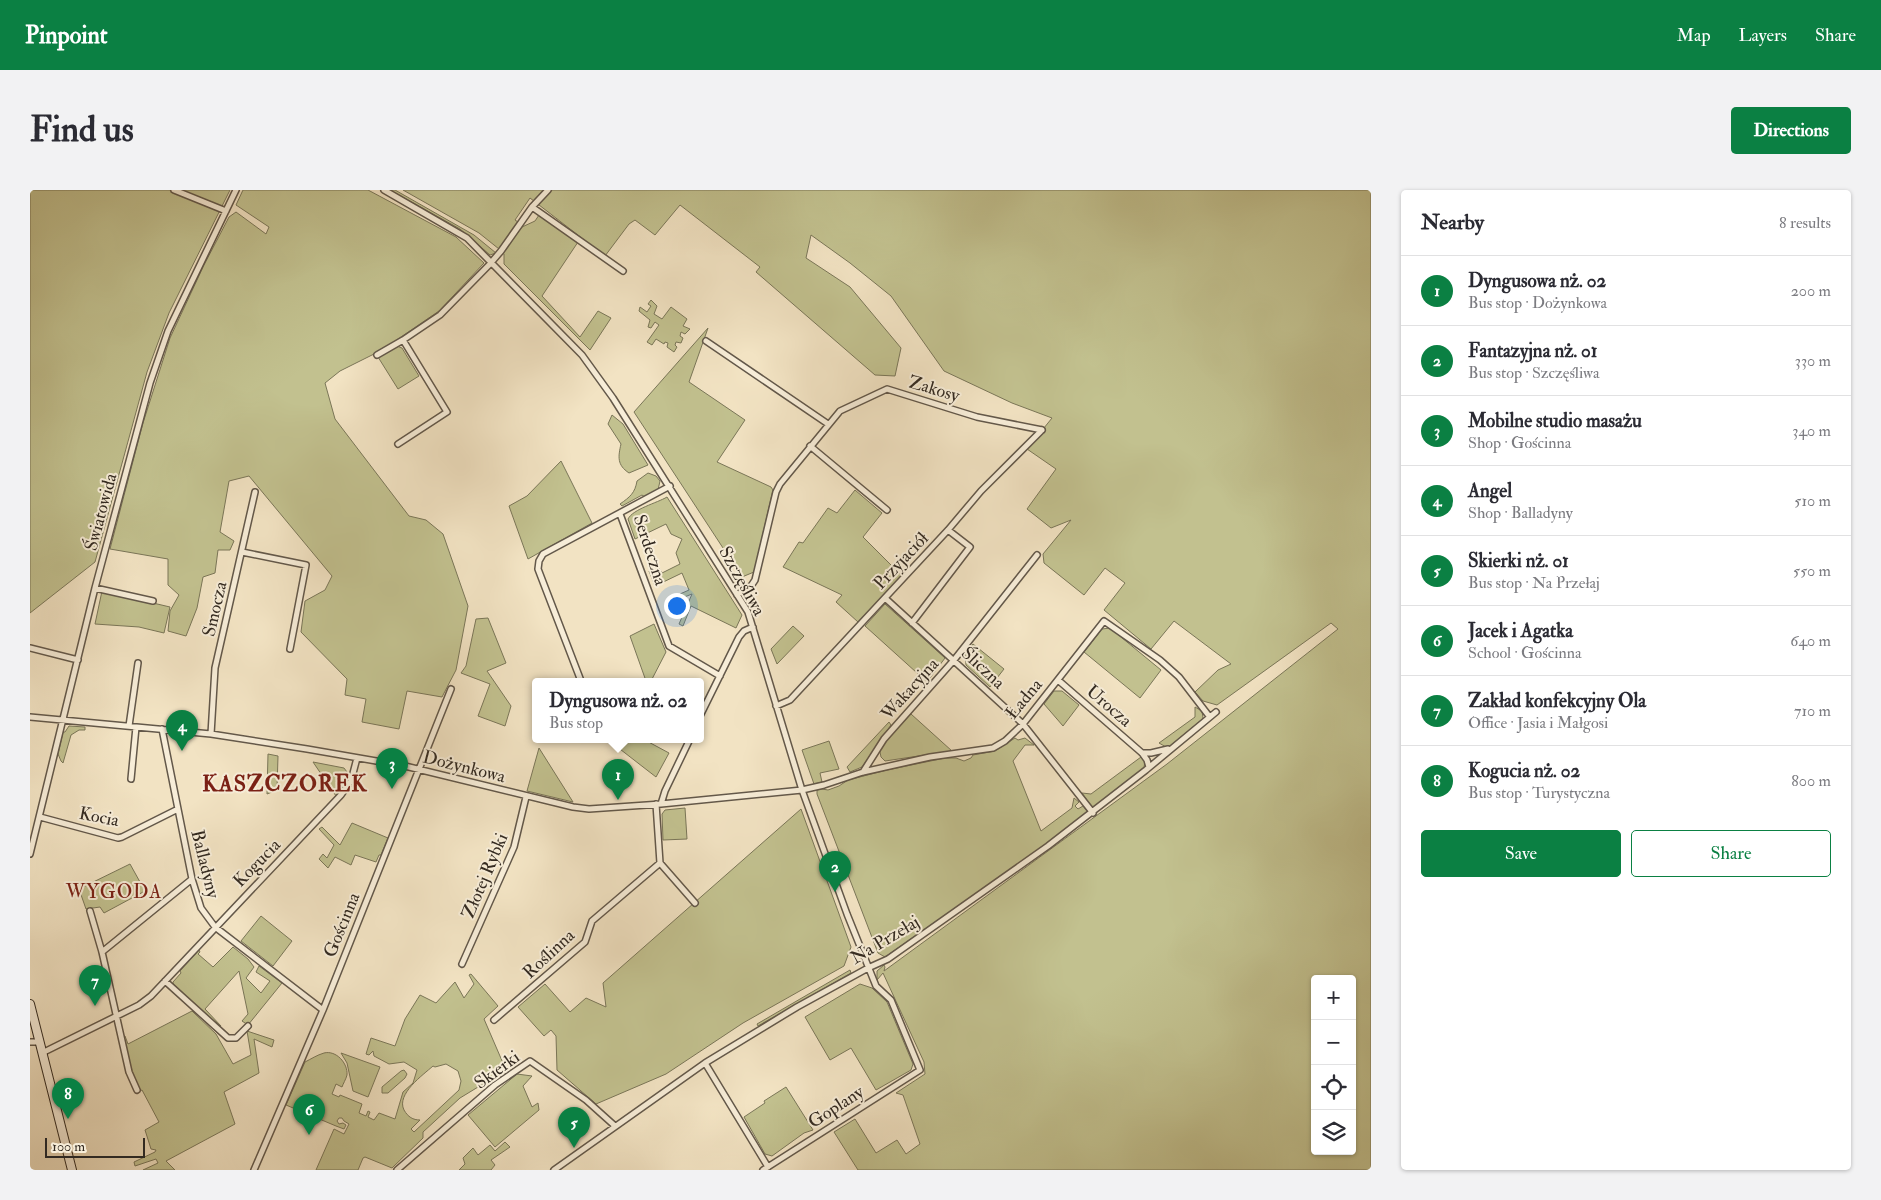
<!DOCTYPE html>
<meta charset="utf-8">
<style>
body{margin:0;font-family:"IM FELL Double Pica",serif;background:#f2f2f3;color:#2b2b33}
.controls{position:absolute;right:15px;bottom:15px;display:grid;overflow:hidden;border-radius:5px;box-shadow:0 1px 4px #0004}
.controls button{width:45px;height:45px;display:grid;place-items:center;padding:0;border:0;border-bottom:1px solid #e1e1e2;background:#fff;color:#2b2b33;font:25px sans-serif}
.scale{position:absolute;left:15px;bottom:12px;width:100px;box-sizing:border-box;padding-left:5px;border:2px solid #332a21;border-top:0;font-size:14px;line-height:18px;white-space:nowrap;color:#332a21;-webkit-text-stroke:4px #f7edd8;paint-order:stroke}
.you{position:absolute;left:646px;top:415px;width:18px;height:18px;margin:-12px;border:4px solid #fff;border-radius:50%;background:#1a73e8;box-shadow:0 0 0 8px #1a73e833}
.badge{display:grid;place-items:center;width:32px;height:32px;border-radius:50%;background:#0b8043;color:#fff;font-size:16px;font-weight:700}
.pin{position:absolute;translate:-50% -41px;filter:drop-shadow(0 1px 2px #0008)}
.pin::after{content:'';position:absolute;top:26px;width:18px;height:15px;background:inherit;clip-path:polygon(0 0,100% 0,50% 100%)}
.popup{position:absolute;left:502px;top:488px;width:172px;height:65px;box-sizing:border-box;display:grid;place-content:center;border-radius:5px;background:#fff;filter:drop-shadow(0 1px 4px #0005);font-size:16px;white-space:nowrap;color:#7c7c81}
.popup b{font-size:19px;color:#2b2b33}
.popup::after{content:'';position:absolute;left:50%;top:100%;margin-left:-10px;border:10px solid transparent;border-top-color:#fff}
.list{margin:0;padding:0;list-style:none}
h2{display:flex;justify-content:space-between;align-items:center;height:65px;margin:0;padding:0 20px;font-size:21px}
h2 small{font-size:16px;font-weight:400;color:#7c7c81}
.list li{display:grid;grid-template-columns:32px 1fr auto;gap:15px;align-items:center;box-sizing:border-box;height:70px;padding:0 20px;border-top:1px solid #e1e1e2}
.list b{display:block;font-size:19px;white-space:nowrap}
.list p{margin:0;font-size:16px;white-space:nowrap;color:#7c7c81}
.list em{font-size:16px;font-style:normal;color:#7c7c81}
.actions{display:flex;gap:10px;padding:15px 20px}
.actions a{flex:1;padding:11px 0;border:1px solid #0b8043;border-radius:5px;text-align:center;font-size:18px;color:#0b8043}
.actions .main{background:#0b8043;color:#fff}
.icon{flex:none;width:28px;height:28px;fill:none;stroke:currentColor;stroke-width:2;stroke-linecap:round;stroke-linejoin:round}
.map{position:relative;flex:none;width:1341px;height:980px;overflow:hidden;border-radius:5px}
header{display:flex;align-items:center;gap:30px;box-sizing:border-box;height:70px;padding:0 25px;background:#0b8043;color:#fff}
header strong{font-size:24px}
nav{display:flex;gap:28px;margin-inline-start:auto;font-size:18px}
.intro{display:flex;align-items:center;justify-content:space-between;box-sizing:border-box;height:120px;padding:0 30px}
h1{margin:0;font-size:35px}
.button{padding:12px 22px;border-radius:5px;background:#0b8043;color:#fff;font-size:18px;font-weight:700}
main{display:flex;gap:30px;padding:0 30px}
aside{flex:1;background:#fff;border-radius:5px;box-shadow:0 1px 4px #0004}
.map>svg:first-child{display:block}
</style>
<header>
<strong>Pinpoint</strong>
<nav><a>Map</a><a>Layers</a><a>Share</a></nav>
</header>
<div class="intro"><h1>Find us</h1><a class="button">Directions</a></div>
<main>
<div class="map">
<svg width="1341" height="980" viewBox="0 0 1341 980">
<rect width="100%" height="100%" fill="#f2e3c3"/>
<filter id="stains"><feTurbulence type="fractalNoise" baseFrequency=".004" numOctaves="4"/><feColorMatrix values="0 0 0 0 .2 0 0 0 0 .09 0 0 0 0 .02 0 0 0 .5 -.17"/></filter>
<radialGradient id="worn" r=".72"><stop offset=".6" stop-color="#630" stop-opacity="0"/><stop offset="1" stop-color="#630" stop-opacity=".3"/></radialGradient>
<path fill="#c2c18f" stroke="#7a7658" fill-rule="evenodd" d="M0,0H200L139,123L117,182L65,372L0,423Z
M213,0H338L426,47L454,73L409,121L352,160L310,181L295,193L305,229L379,326L396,330L413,344L438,416L426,480L412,507L377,501L369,539L332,532L336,509L315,505L317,489L271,442L275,411L295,400L302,386L219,286L199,291L190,342L204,351L200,360H188L185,383L173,387L167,418L156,446L138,441L140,421L149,405L138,395V369L80,359L113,233L140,148L174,75L199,27L206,22L236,44L239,37L206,15Z
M360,0H365L444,45L466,63L460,65L430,39Z
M373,0H1341V980H828L804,942L825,929L846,963L867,950L876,964L890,954L873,905L866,903L895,884L894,872L853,783L847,790V781L854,775L855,777L854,781L1137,574L1308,439L1301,433L1187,515L1173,511L1165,502L1188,480L1201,474L1144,431L1121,459L1074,420L1095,393L1075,378L1054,405L1014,373L1013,364L1041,330L1021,338L997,319L1026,279L997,259L1022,228L982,213L914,181L861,106L820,73L781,45L776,68L820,97L871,158L865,186L845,185L726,82L730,77L650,15L625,45L605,30L599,34L575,66L500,8L485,30L488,32L469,59L449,43ZM1285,789H1322V961H1285Z
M509,25L548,52L512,106L550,147L568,121L581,128L560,160L474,74V64L472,63L492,37L505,31Z
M621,110L627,116L624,124L632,129L641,117L657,129L653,136L660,139L655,144L651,142L650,146L653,148L651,153L646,152L645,155L647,157L644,162L637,157L638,153L635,152L634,154L626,149L622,155L617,152L629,135L625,132L621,138L618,137L620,130L609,121L610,117L617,122L621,116L618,114Z
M678,138L659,192L715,230L687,272L741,297L743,300L724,382L712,387L604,222Z
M367,156L372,158L389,186L368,199L348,167Z
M582,225L593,234L618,275L599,283C587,275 588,267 591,254L578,234Z
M531,271L562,333L498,369L479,316L497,306Z
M618,283L626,286L630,291L628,300L615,307L612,305L592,316L590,314C600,307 605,303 607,291Z
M825,300L852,323L833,347L872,386L828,432L806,412L812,405L753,377L769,352L773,353L798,318L807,323Z
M637,307L712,425L706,438L661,416L653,436L649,434L662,404L652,408L650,404L659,400L652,383L625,396L619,381L628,376L632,383L650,374L646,363L652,349L641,344L636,334L605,349L598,329C603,319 627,313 637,307Z
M72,401L140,417L134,443L109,437L65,434Z
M855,414L915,468L897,492L835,436Z
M458,428L476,473L457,481L481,516L475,536L448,526L460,494L431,483L436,476L446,429Z
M624,434L636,462L621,491H616L600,446Z
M763,436L774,446L747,474L741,459Z
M1080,438L1131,480L1110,508L1054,462L1072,439Z
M943,454L974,479L960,497L936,475L935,464Z
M1024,501H1032L1049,515L1033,536L1014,514Z
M1165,517L1172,521L1173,528L1170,531L1140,556L1136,557L1129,553L1165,527Z
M881,524L922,561L855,571L851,567L849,557Z
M859,532L861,535L832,577L820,582L817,577Z
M39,536L55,537V540H49L41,545L33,573L31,571L28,564L33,542H35Z
M985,548L988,550L995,548L1004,555H995L983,571L1011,641L1042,618L1044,608L1049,612L1045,616L1048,619L1053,616L1057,621L1056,624L1018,653L855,767L848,763L787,604V600L792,599L798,600L809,596L818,590L857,580L915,568H926L934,571L941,568L943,565L965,561Z
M590,549H613L639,563L626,587L586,556Z
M799,551L809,579L790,583L792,592L784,594L772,560Z
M509,558L543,612L497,601Z
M238,564L248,566L247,600L237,604Z
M1111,567L1115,570L1114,578L1065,617L1061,616L1052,603L1061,604Z
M283,572L314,578L317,582L315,593L306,606Z
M655,618L657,649L633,650L632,624L635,620Z
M771,619L821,757L814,776L713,833L636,884L566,914L527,880L526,846L521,840L514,846L488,817L515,794L540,822L556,808L576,817L573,793Z
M322,633L358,648L351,665H349L346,672L325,665L321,675L305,667L298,678L289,669L293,664L297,668L304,655L289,639L292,637L310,655Z
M100,674L115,701L74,723L70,717L56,719L49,699Z
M231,726L262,751L243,776L211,751Z
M203,757L218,769L224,777L216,788L231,803L240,791L226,782L229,776L252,793L218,835L212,831L218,824L209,781L175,819L191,836L190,837L186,832H184L143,795V792L151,783L150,781L169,760L170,762L168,764L183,777Z
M820,780L821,783L728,836L727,834Z
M441,784L468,816L454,829L476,880L430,908L393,942V948L362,978L335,967L333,968L328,980H286L304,939L314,944L319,934L314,931L312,928H309L307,931L309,934L313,933L316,935L314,939L306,936L256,915L275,872C281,869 287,865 294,863C306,860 318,873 317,885C316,889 313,894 312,897L306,894L302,904L309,907L310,905L332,914L329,923L336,926L338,921L340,922L338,927L344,930L349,923L365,929L373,902L383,893L387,880L374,872L359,874L344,866L343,861L339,865L336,864L341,848L365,856L375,829L390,805L406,813L425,792L434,808L444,794L439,785ZM416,874L428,881L431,891L429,900L384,942L381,939L390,930C383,930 378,927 374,920C366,904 393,885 403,876L405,877Z
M830,794L842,798L857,812L883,874L881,880L846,900L821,858L800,870L775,827Z
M162,821L186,844L203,874L221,865L217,841L244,850L242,857L224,849L229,883L194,902L205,934L136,971L145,980H113L128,973L126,969L105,976L104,972L125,962L126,960L121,959L115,940L129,932L112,900L105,903L109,900L101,882L92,847L95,846L98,854Z
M311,863L350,877L338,907L323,901L317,873Z
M374,880L377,884L375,888L358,903H352V897L371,881Z
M487,884L502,886L493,896L502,917L508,913L509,920L465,957L438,925Z
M756,897L783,940L774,943L742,966L735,964L714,927L735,913L734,911Z
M475,952L480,957L461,970L465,975L461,980H429L435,974L433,968L443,958L448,965L460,955L465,961Z"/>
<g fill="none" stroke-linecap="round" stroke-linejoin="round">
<g stroke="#63584a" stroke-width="8">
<path id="minor" d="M144,0L196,21
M354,0L437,48L552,165L583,208L718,422L772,600L817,724L846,796L861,810L890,880L733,980
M502,17L593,81
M676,151L798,234
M347,165L373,150
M368,254L417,222L373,150L410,125L459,75L471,61L502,17L518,0
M780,256L857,320
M590,324L639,456L690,486
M212,362L276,375L260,459
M65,398L123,411
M707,405L721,396L725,390L746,302L750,294L810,221L857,199L947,227L1012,240
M855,408L993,534L1063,623
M882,433L940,357L918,340
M0,458L48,470
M1028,490L1112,563L1117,570L1119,577
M551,491L508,379L509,371L513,364L640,296
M746,516L760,510L918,340L951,301L1012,240
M670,526L709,447L714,441L723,437
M0,527L181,544L277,559L375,576L543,617L559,619L631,614L772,600L794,595L833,582L900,567L963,558L975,551L993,534L1074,431L1130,470L1149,487L1179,526
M99,536L108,473
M132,539L162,689L171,718L185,737L293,820
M181,544L185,478L225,302
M1112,563H1121L1138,559
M833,582L854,549L924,470L1007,365
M101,589L106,537
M626,614L630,673L665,713
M631,614L635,601L660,549
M10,627L88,648L92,647L148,619
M0,664L65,398L120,193L138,141L206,0
M60,721L72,762L99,882L107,900
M72,762L162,689
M432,774L484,657L496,607
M135,791L198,848H206L218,836
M464,830L555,752L562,731L630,673
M0,852H9
M12,863L109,815L121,806L311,605L321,591L327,568
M675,873L738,977
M224,980L293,820L421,499
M367,980L465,895L500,871L556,910L585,936
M524,980L675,873L767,817L838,778L858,769L1018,656L1116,580L1186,522"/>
</g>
<g stroke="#332a21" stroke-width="10">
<path id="secondary" d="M0,814L42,980"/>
</g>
<use href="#minor" stroke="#f7edd8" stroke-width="5"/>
<use href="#secondary" stroke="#f7edd8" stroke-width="8"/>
</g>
<g text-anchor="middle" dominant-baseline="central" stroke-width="4" stroke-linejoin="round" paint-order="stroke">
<g font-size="18" fill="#332a21" stroke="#f7edd8">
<text transform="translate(904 199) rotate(17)">Zakosy</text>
<text transform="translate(71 322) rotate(-75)">Światowida</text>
<text transform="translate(620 360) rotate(72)">Serdeczna</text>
<text transform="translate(871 371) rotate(-47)">Przyjaciół</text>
<text transform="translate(712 391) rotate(61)">Szczęśliwa</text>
<text transform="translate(185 419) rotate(-77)">Smocza</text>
<text transform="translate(953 478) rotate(43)">Śliczna</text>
<text transform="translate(880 499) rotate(-48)">Wakacyjna</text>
<text transform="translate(994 509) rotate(-50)">Ładna</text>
<text transform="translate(1079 516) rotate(41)">Urocza</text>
<text transform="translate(434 577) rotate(14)">Dożynkowa</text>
<text transform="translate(69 627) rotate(11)">Kocia</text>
<text transform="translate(227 673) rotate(-46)">Kogucia</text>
<text transform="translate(175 674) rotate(76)">Balladyny</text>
<text transform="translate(455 686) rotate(-67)">Złotej Rybki</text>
<text transform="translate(312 735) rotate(-68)">Gościnna</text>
<text transform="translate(855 750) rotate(-31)">Na Przełaj</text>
<text transform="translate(519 764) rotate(-43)">Roślinna</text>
<text transform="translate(467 880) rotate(-36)">Skierki</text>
<text transform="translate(806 917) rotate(-33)">Goplany</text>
</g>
<g font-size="19" letter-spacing="1" fill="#7a1f14" stroke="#f7edd8">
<text x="84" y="702">WYGODA</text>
</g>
<g font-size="22" font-weight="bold" letter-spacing="1" fill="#7a1f14" stroke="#f7edd8">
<text x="255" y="594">KASZCZOREK</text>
</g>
</g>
<rect width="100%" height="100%" filter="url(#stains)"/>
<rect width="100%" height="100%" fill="url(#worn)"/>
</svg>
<div class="controls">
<button>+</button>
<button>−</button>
<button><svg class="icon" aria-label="locate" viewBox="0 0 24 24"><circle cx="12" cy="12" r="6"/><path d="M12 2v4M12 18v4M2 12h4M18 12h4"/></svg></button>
<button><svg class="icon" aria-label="layers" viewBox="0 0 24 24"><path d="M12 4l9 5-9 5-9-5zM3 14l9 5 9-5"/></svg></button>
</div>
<div class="scale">100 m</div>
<div class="you"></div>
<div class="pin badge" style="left:588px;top:610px">1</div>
<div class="popup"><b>Dyngusowa nż. 02</b>Bus stop</div>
<div class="pin badge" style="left:805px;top:702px">2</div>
<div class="pin badge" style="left:362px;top:599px">3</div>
<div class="pin badge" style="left:152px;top:561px">4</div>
<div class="pin badge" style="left:544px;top:958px">5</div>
<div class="pin badge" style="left:279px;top:945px">6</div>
<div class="pin badge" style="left:65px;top:816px">7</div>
<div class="pin badge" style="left:38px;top:929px">8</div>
</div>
<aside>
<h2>Nearby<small>8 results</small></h2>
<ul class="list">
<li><span class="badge">1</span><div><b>Dyngusowa nż. 02</b><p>Bus stop · Dożynkowa</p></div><em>200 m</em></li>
<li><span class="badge">2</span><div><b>Fantazyjna nż. 01</b><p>Bus stop · Szczęśliwa</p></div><em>330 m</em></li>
<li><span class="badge">3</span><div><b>Mobilne studio masażu</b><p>Shop · Gościnna</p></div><em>340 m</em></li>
<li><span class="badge">4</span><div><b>Angel</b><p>Shop · Balladyny</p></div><em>510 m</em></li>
<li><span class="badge">5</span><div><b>Skierki nż. 01</b><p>Bus stop · Na Przełaj</p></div><em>550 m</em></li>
<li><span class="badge">6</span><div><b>Jacek i Agatka</b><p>School · Gościnna</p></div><em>640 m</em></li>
<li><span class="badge">7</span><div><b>Zakład konfekcyjny Ola</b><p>Office · Jasia i Małgosi</p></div><em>710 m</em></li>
<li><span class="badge">8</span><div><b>Kogucia nż. 02</b><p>Bus stop · Turystyczna</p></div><em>800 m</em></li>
</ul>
<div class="actions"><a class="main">Save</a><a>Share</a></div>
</aside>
</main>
